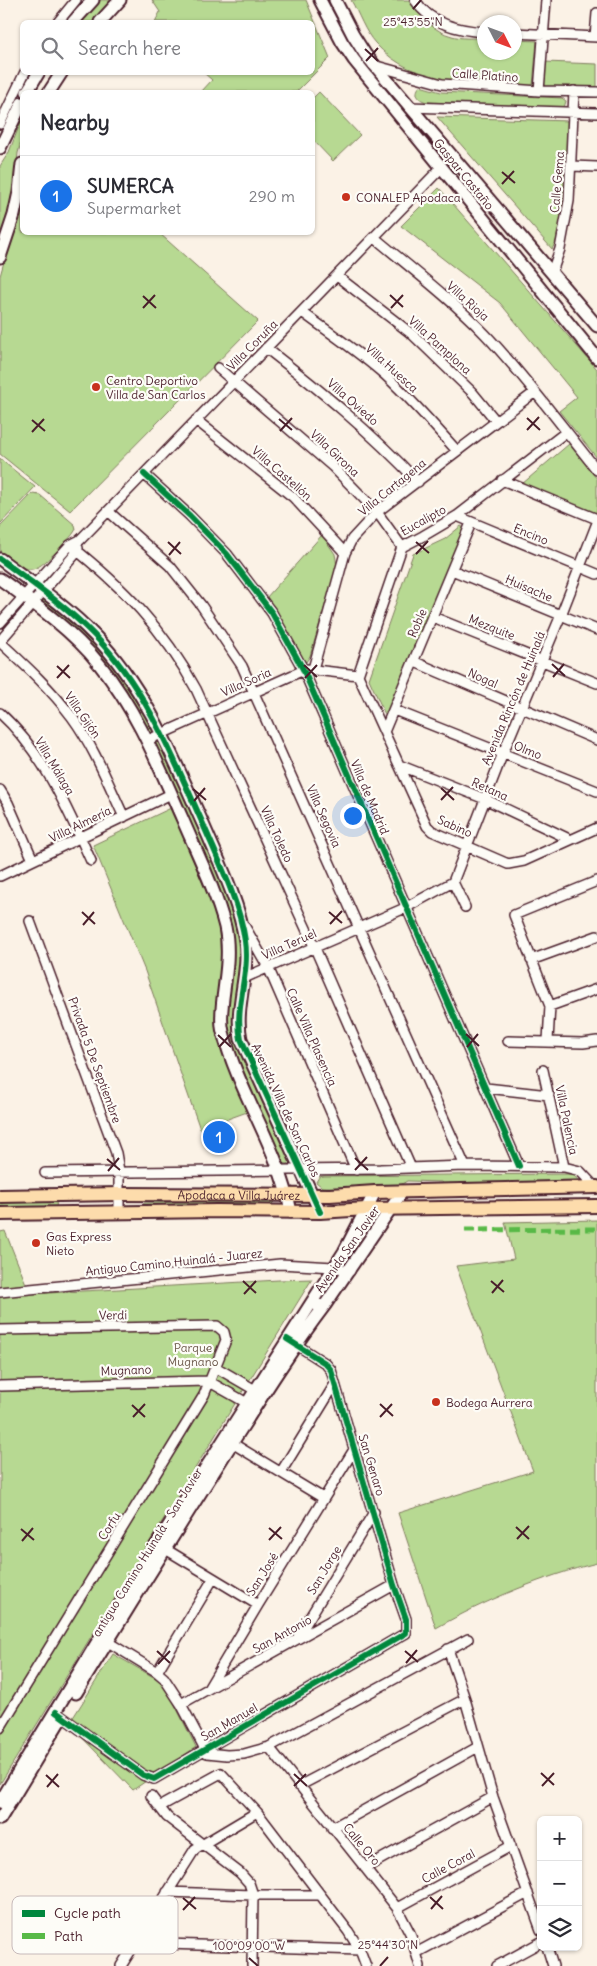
<!DOCTYPE html>
<meta charset="utf-8">
<style>
body{margin:0;font-family:Delius,sans-serif;background:#f2f2f3;color:#2b2b33}
.controls{position:absolute;right:15px;bottom:15px;display:grid;overflow:hidden;border-radius:8px;box-shadow:0 1px 4px #0004}
.controls button{width:45px;height:45px;display:grid;place-items:center;padding:0;border:0;border-bottom:1px solid #e1e1e2;background:#fff;color:#2b2b33;font:25px sans-serif}
.compass{position:absolute;left:477px;top:15px;width:45px;height:45px;border-radius:50%;background:#fff;box-shadow:0 1px 4px #0004;rotate:132deg}
.you{position:absolute;left:352px;top:815px;width:18px;height:18px;margin:-12px;border:4px solid #fff;border-radius:50%;background:#1a73e8;box-shadow:0 0 0 8px #1a73e833}
.badge{display:grid;place-items:center;width:32px;height:32px;border-radius:50%;background:#1a73e8;color:#fff;font-size:16px;font-weight:700}
.pin{position:absolute;translate:-50% -50%;border:2px solid #fff;box-shadow:0 1px 5px #0006}
.list{margin:0;padding:0;list-style:none}
h2{display:flex;justify-content:space-between;align-items:center;height:65px;margin:0;padding:0 20px;font-size:21px}
h2 small{font-size:16px;font-weight:400;color:#7c7c81}
.list li{display:grid;grid-template-columns:32px 1fr auto;gap:15px;align-items:center;box-sizing:border-box;height:80px;padding:0 20px;border-top:1px solid #e1e1e2}
.list b{display:block;font-size:19px;white-space:nowrap}
.list p{margin:0;font-size:16px;white-space:nowrap;color:#7c7c81}
.list em{font-size:16px;font-style:normal;color:#7c7c81}
.icon{flex:none;width:28px;height:28px;fill:none;stroke:currentColor;stroke-width:2;stroke-linecap:round;stroke-linejoin:round}
.map{position:relative;flex:none;width:597px;height:1966px;overflow:hidden}
.search{position:absolute;background:#fff;box-shadow:0 1px 4px #0004;left:20px;top:20px;width:295px;height:55px;display:flex;align-items:center;gap:12px;box-sizing:border-box;padding:0 18px;border-radius:8px;color:#7c7c81;font-size:19px}
.panel{position:absolute;background:#fff;box-shadow:0 1px 4px #0004;left:20px;top:90px;width:295px;height:145px;border-radius:8px}
.map>svg:first-child{display:block}
</style>
<div class="map">
<svg width="597" height="1966" viewBox="0 0 597 1966">
<rect width="100%" height="100%" fill="#fbf2e6"/>
<filter id="ink" filterUnits="userSpaceOnUse"><feTurbulence type="fractalNoise" baseFrequency=".02" numOctaves="2"/><feDisplacementMap in="SourceGraphic" scale="10" xChannelSelector="R" yChannelSelector="G"/><feConvolveMatrix kernelMatrix="1 2 1 2 8 2 1 2 1" color-interpolation-filters="sRGB"/></filter>
<g filter="url(#ink)">
<path fill="#b7d992" stroke="#807c5e" d="M101,0H115L95,22H81Z
M152,0H306L330,58L296,92H201L212,80L204,73L312,72V22H155L160,12Z
M351,0H411C418,16 435,32 452,36C462,39 474,38 484,38V52H514L515,40L537,41L533,86C478,83 415,88 375,43C365,32 359,14 351,0Z
M545,62L597,64V88L543,86Z
M420,86L441,92L562,98L566,101L564,108H560L427,102C419,100 413,94 420,86Z
M319,92L360,135L333,161L313,140V98Z
M437,117L569,121C567,155 569,221 552,249Z
M22,119V139L18,153L13,197L4,232L0,238V166L9,152Z
M439,188L597,369V458L559,411L577,397L500,303L401,226Z
M22,198V232L159,233L258,321L70,511L0,454V276Z
M569,444L597,479V509L595,515L522,484Z
M0,459L35,487L0,524Z
M32,494L40,495L75,525L76,529C72,537 64,543 58,550C31,576 30,575 0,551V527Z
M461,526L466,529L387,719L369,679L413,554L445,539Z
M322,535L335,554L337,566L310,656L306,662C301,659 272,607 266,598Z
M43,598L82,628L108,655L153,723L228,894L239,925L242,948L234,1016L291,1161L288,1164L282,1163L229,1036L226,1023L227,1005L231,983L232,935L136,709L40,603Z
M171,808L218,919L223,935L217,1025L218,1037L247,1112L200,1129L145,971L93,845Z
M571,1174L582,1182L447,1187L441,1182L407,1181L395,1188L322,1187L316,1182L319,1177L324,1176Z
M271,1200L274,1202L271,1205L143,1206L144,1203Z
M0,1202H56L57,1210L0,1212Z
M597,1220V1563C543,1576 484,1601 436,1628L398,1513L533,1471L456,1266L514,1259L505,1222Z
M5,1231L30,1294L279,1280L312,1279L0,1784V1232Z
M113,1654L164,1683L196,1747L133,1790L69,1724Z"/>
<g fill="none" stroke-linecap="round" stroke-linejoin="round">
<g stroke="#4a1f2b" stroke-width="12">
<path id="street" d="M415,0C430,24 458,30 484,32
M58,22L76,0
M514,33L597,37
M595,37L597,13
M373,65L442,84L539,91L597,92
M539,91L546,0
M409,107L597,113
M0,124L25,72
M572,166L597,167
M375,238C412,269 451,299 485,334C525,376 560,424 597,470
M552,272L560,249L569,201L574,91
M337,276L413,335L473,393L496,421
M302,312C330,333 359,352 385,375C411,399 434,425 457,451
M266,348C320,390 371,432 418,482
M218,368L333,467L377,512L402,547
M196,420L293,497L345,553
M566,432L457,516L423,536L402,547L358,675L427,826L432,831L508,864L524,861L597,828
M144,474L190,516L227,554L272,613L303,669L519,1166
M502,480L597,519
M108,511L170,566L201,605L242,666L465,1166
M457,516L597,574
M70,545C124,588 163,628 196,689L314,946L411,1168
M452,570L597,630
M433,617L597,683
M0,623L70,545L80,540L442,167
M0,641L78,551V548
M0,642C26,666 51,689 72,717C94,747 108,783 124,817
M415,662L597,740
M313,669L345,553L352,539L377,512L535,392
M394,710L597,791
M0,713C43,752 67,808 91,861
M384,732L471,523
M148,740L306,669L358,675
M399,765L485,799L569,839
M0,790L8,803L33,860
M0,876L171,794
M453,882L503,753L561,615L597,523
M453,882L465,907
M30,921L116,1153L119,1171V1212
M245,927L268,967L356,1170
M531,960L597,936
M244,978L405,908L453,882
M550,1006L597,989
M508,1041L583,1043L597,1041
M548,1041L550,1006L514,915L597,881
M543,1070L564,1167L580,1171L595,1187
M486,1088L549,1095
M45,1173L380,1169L465,1166L564,1167
M0,1292L280,1264L334,1267L350,1271
M0,1330L217,1326L224,1332L226,1340L204,1395L0,1728
M217,1368L255,1390
M0,1386L208,1381L247,1403
M227,1440L323,1498
M281,1472L335,1384
M162,1547L258,1605
M103,1639L157,1672L164,1678L181,1704L207,1753L227,1755L244,1754L269,1747L468,1639
M296,1640L374,1512
M448,1649L465,1699L493,1797L541,1930
M157,1672L213,1579
M208,1689L258,1605L355,1448
M181,1704L394,1585
M57,1713L143,1775L154,1779L406,1633V1619L394,1585L331,1370L325,1363L292,1342
M269,1747L397,1908L410,1933L420,1966
M299,1786L465,1699
M151,1796L167,1817L240,1873L249,1883L253,1895L252,1966
M159,1807L221,1773L257,1812L348,1931L360,1950L366,1966
M332,1828L478,1747
M365,1868L493,1797
M167,1892L253,1895H319
M397,1908L511,1846
M134,1943L360,1950
M547,1947L553,1966
M416,1953L528,1893
M121,1966L195,1849L257,1812
M497,1966L541,1942"/>
</g>
<g stroke="#4a1f2b" stroke-width="15">
<path id="secondary" d="M320,0L342,42L354,60L597,358
M335,0L353,35L365,54L597,326
M73,22L93,0
M100,22L120,0
M27,92L39,72
M49,92L62,72
M0,148L22,103
M0,257L14,215L19,192L22,164
M0,559C32,583 66,606 94,635C146,688 173,757 203,824C218,859 240,904 245,941C250,974 234,1007 241,1039L320,1212
M0,579C35,604 73,631 100,665C137,711 158,764 182,818C196,851 216,891 225,927C230,950 226,975 223,998C222,1009 220,1021 223,1032C239,1094 279,1148 291,1212
M318,1306L325,1305L402,1192
M76,1693C123,1616 171,1539 220,1462C254,1409 287,1355 325,1305
M0,1802L157,1544L344,1252L375,1192
M0,1819L60,1720"/>
</g>
<g stroke="#4a1f2b" stroke-width="16">
<g id="primary">
<path id="s1" d="M0,1196L120,1194L330,1195L375,1192L597,1187"/>
<path d="M0,1214L217,1211L320,1212L366,1209L597,1206"/>
</g>
</g>
<use href="#street" stroke="#fdfcf7" stroke-width="9"/>
<use href="#secondary" stroke="#fdfcf7" stroke-width="11"/>
<use href="#primary" stroke="#fddcac" stroke-width="12"/>
<path stroke="#58b947" stroke-width="5" stroke-dasharray="10 5" stroke-linecap="butt" d="M465,1230L597,1229"/>
<g stroke="#fdfcf7" stroke-width="9">
<path id="cycleway" d="M144,474L190,516L227,554L272,613L303,669L519,1166
M0,559C32,583 66,606 94,635C146,688 173,757 203,824C218,859 240,904 245,941C250,974 234,1007 241,1039L320,1212
M56,1712L143,1775L154,1779L406,1633V1619L394,1585L331,1370L325,1363L287,1339"/>
</g>
<use href="#cycleway" stroke="#00873e" stroke-width="6"/>
</g>
</g>
<path fill="none" stroke="#4a1f2b" stroke-width="2" d="M413,9L421,0M365,49L378,61M366,61L378,48M502,172L515,183M502,184L514,171M390,295L403,307M143,296L156,308M143,308L155,295M391,308L403,295M527,418L540,430M279,419L292,430M32,420L45,431M527,430L539,417M280,431L292,418M32,432L44,419M168,542L181,554M416,542L429,553M416,554L428,541M169,555L180,542M552,664L565,676M304,665L317,677M57,666L70,678M553,677L564,664M57,678L69,665M305,678L317,665M441,788L454,800M193,789L206,800M441,800L453,787M194,801L205,788M82,912L95,924M329,912L342,923M330,924L342,911M83,925L94,912M466,1034L479,1046M218,1035L231,1047M219,1047L231,1034M467,1047L478,1034M355,1158L368,1170M107,1159L120,1170M355,1170L367,1157M108,1171L119,1158M243,1281L256,1293M491,1281L504,1292M492,1293L503,1280M244,1294L256,1281M380,1404L393,1416M132,1405L145,1417M133,1417L145,1404M380,1417L392,1404M516,1527L529,1539M269,1528L282,1539M21,1529L34,1540M517,1539L529,1526M269,1540L281,1527M22,1541L33,1528M157,1651L170,1663M405,1651L418,1662M406,1663L417,1650M158,1664L170,1651M541,1773L554,1785M294,1774L307,1786M46,1775L59,1787M294,1786L306,1774M542,1786L554,1773M47,1787L58,1774M430,1897L443,1909M183,1898L196,1909M431,1909L442,1896M183,1910L195,1897M249,1958L258,1966M380,1966L388,1957"/>
<g fill="#c8321e" stroke="#fdfcf7" stroke-width="2">
<circle cx="346" cy="197" r="5"/>
<circle cx="96" cy="387" r="5"/>
<circle cx="36" cy="1243" r="5"/>
<circle cx="436" cy="1402" r="5"/>
</g>
<g text-anchor="middle" dominant-baseline="central" stroke-width="4.5" stroke-linejoin="round" paint-order="stroke">
<g font-size="12" fill="#4a1f2b" stroke="#fdfcf7">
<text transform="translate(485 75) rotate(4)">Calle Platino</text>
<text transform="translate(464 174) rotate(51)">Gaspar Castaño</text>
<text transform="translate(557 182) rotate(-85)">Calle Gema</text>
<text transform="translate(468 301) rotate(42)">Villa Rioja</text>
<text transform="translate(252 345) rotate(-45)">Villa Coruña</text>
<text transform="translate(440 345) rotate(42)">Villa Pamplona</text>
<text transform="translate(392 368) rotate(42)">Villa Huesca</text>
<text transform="translate(353 402) rotate(41)">Villa Oviedo</text>
<text transform="translate(335 453) rotate(43)">Villa Girona</text>
<text transform="translate(282 473) rotate(41)">Villa Castellón</text>
<text transform="translate(392 487) rotate(-39)">Villa Cartagena</text>
<text transform="translate(423 520) rotate(-29)">Eucalipto</text>
<text transform="translate(531 534) rotate(22)">Encino</text>
<text transform="translate(529 588) rotate(23)">Huisache</text>
<text transform="translate(417 623) rotate(-67)">Roble</text>
<text transform="translate(492 627) rotate(22)">Mezquite</text>
<text transform="translate(483 678) rotate(24)">Nogal</text>
<text transform="translate(246 682) rotate(-24)">Villa Soria</text>
<text transform="translate(513 698) rotate(-67)">Avenida Rincón de Huinalá</text>
<text transform="translate(83 715) rotate(55)">Villa Gijón</text>
<text transform="translate(528 750) rotate(22)">Olmo</text>
<text transform="translate(55 766) rotate(59)">Villa Málaga</text>
<text transform="translate(490 789) rotate(24)">Retana</text>
<text transform="translate(370 797) rotate(67)">Villa de Madrid</text>
<text transform="translate(324 816) rotate(66)">Villa Segovia</text>
<text transform="translate(80 824) rotate(-26)">Villa Almería</text>
<text transform="translate(455 826) rotate(24)">Sabino</text>
<text transform="translate(277 834) rotate(65)">Villa Toledo</text>
<text transform="translate(289 944) rotate(-24)">Villa Teruel</text>
<text transform="translate(312 1037) rotate(66)">Calle Villa Plasencia</text>
<text transform="translate(95 1060) rotate(70)">Privada 5 De Septiembre</text>
<text transform="translate(286 1110) rotate(65)">Avenida Villa de San Carlos</text>
<text transform="translate(567 1120) rotate(78)">Villa Palencia</text>
<text stroke="none"><textPath href="#s1" startOffset="239">Apodaca a Villa Juárez</textPath></text>
<text transform="translate(347 1249) rotate(-55)">Avenida San Javier</text>
<text transform="translate(174 1262) rotate(-6)">Antiguo Camino Huinalá - Juarez</text>
<text transform="translate(113 1315) rotate(-1)">Verdi</text>
<text transform="translate(126 1370) rotate(-2)">Mugnano</text>
<text transform="translate(372 1465) rotate(73)">San Genaro</text>
<text transform="translate(109 1526) rotate(-58)">Corfu</text>
<text transform="translate(147 1552) rotate(-58)">antiguo Camino Huinalá - San Javier</text>
<text transform="translate(324 1570) rotate(-59)">San Jorge</text>
<text transform="translate(262 1574) rotate(-58)">San José</text>
<text transform="translate(282 1634) rotate(-29)">San Antonio</text>
<text transform="translate(229 1722) rotate(-30)">San Manuel</text>
<text transform="translate(362 1844) rotate(50)">Calle Oro</text>
<text transform="translate(448 1866) rotate(-28)">Calle Coral</text>
</g>
<g font-size="12" fill="#4a1f2b" stroke="#fdfcf7" text-anchor="start">
<text x="356" y="197">CONALEP Apodaca</text>
<text x="106" y="380">Centro Deportivo<tspan x="106" dy="14">Villa de San Carlos</tspan></text>
<text x="46" y="1236">Gas Express<tspan x="46" dy="14">Nieto</tspan></text>
<text x="446" y="1402">Bodega Aurrera</text>
</g>
<g font-size="12" fill="#6b574a" stroke="#fdfcf7">
<text x="193" y="1347">Parque<tspan x="193" dy="14">Mugnano</tspan></text>
</g>
</g>
<rect x="12" y="1896" width="166" height="58" rx="8" fill="#fdfcf7" stroke="#c7baba" stroke-width="1"/>
<rect x="22" y="1910" width="23" height="7" fill="#00873e"/>
<rect x="22" y="1933" width="23" height="6" fill="#58b947"/>
<g font-size="14" fill="#4a1f2b">
<text x="54" y="1918">Cycle path</text>
<text x="54" y="1941">Path</text>
</g>
<g font-size="12" text-anchor="middle" fill="#4a1f2b" stroke="#fdfcf7" stroke-width="4.5" stroke-linejoin="round" paint-order="stroke">
<text x="413" y="26">25°43'55"N</text>
<text x="388" y="1949">25°44'30"N</text>
<text x="249" y="1950">100°09'00"W</text>
</g>
</svg>
<div class="controls">
<button>+</button>
<button>−</button>
<button><svg class="icon" aria-label="layers" viewBox="0 0 24 24"><path d="M12 4l9 5-9 5-9-5zM3 14l9 5 9-5"/></svg></button>
</div>
<svg class="compass" viewBox="-18 -18 36 36"><path d="M0-13l5 13h-10z" fill="#e53935"/><path d="M0 13l5-13h-10z" fill="#7c7c81"/></svg>
<div class="you"></div>
<div class="pin badge" style="left:219px;top:1137px">1</div>
<div class="search"><svg class="icon" aria-label="search" viewBox="0 0 24 24"><circle cx="10" cy="10" r="6"/><path d="M15 15l6 6"/></svg>Search here</div>
<section class="panel">
<h2>Nearby<small></small></h2>
<ul class="list">
<li><span class="badge">1</span><div><b>SUMERCA</b><p>Supermarket</p></div><em>290 m</em></li>
</ul>
</section>
</div>
